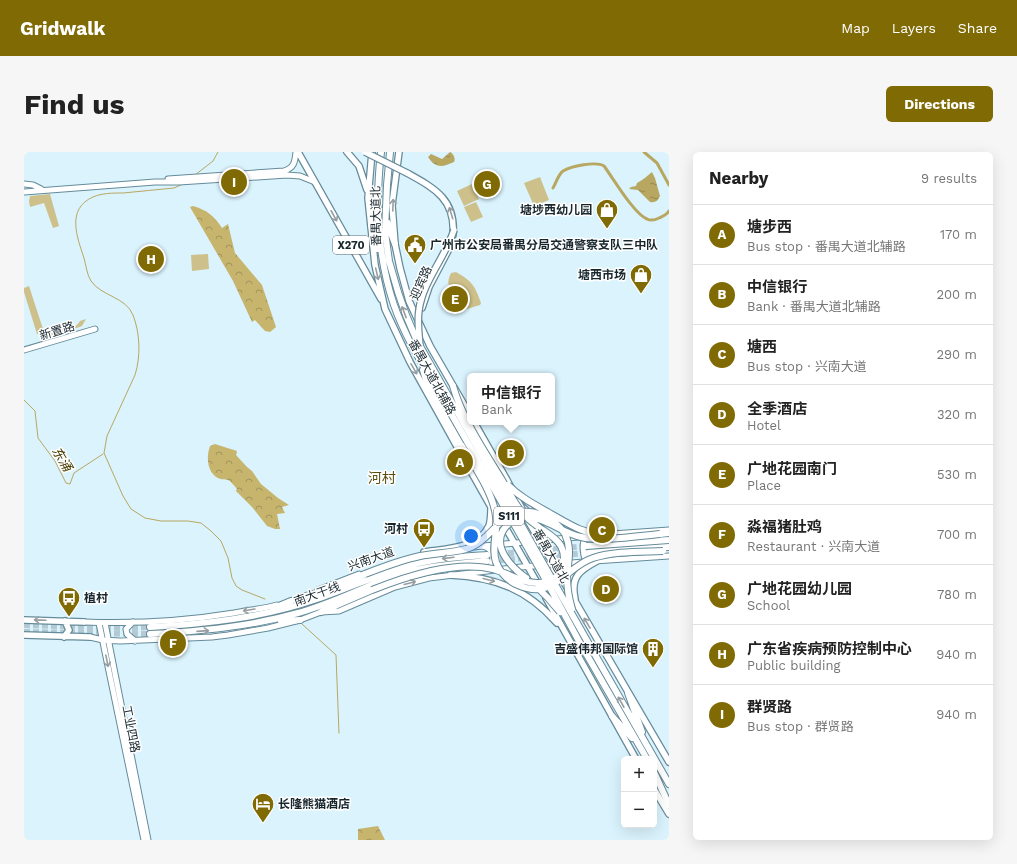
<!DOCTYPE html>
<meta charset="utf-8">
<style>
body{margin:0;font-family:"Work Sans","Noto Sans SC",sans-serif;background:#f6f6f6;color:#222}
.controls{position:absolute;right:12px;bottom:12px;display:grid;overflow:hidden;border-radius:6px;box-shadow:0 4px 16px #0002}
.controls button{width:36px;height:36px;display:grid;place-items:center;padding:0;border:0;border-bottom:1px solid #e0e0e0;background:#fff;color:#222;font:20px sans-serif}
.you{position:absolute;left:447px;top:384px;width:14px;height:14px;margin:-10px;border:3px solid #fff;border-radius:50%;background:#1a73e8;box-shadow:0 0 0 6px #1a73e833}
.badge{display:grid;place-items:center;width:26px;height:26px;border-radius:50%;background:#7f6a03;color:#fff;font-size:13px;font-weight:700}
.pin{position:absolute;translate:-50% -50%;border:2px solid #fff;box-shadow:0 1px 4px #0006}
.popup{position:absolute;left:443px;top:221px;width:88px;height:52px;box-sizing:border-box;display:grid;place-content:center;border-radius:6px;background:#fff;filter:drop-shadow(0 1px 3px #0005);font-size:13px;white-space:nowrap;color:#767676}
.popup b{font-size:15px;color:#222}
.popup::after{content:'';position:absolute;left:50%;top:100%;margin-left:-8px;border:8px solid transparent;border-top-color:#fff}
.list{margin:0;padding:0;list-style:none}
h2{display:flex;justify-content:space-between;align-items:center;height:52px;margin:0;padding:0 16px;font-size:17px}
h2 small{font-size:13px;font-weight:400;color:#767676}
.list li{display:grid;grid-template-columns:26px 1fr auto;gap:12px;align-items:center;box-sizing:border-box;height:60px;padding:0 16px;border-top:1px solid #e0e0e0}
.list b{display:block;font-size:15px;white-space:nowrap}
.list p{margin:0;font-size:13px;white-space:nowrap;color:#767676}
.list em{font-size:13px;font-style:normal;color:#767676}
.map{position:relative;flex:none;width:645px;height:688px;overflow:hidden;border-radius:6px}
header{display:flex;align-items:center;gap:24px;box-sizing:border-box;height:56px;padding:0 20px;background:#7f6a03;color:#fff}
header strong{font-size:19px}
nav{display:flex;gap:22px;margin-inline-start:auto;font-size:14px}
.intro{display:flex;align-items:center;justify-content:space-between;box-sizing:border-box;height:96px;padding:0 24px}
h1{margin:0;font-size:28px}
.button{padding:10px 18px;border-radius:6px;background:#7f6a03;color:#fff;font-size:14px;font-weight:700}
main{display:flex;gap:24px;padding:0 24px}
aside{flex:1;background:#fff;border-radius:6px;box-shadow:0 4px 16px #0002}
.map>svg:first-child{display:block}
</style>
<header>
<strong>Gridwalk</strong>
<nav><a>Map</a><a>Layers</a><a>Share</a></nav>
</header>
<div class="intro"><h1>Find us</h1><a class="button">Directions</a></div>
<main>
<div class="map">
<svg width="645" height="688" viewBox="0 0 645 688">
<defs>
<pattern id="forest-crowns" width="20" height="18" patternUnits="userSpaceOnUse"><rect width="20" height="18" fill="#c7b56e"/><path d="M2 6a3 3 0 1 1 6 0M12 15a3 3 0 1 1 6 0" fill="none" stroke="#a1935b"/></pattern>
<pattern id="water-ripples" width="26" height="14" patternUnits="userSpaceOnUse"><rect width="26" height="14" fill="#b8a761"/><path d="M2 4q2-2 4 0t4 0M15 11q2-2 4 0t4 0" fill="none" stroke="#958850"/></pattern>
</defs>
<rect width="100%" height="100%" fill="#daf3fd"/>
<path fill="#cec08a" d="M516,25L525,48L510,54L500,31Z
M448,32L455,47L440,54L433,39Z
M26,42L35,74L29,76L20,51L6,55L5,49L6,44Z
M452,50L459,65L447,70L440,55Z
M184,102L185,117L168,119L167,103Z
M432,120C448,129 451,134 457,151L456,153L443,157C438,153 441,149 438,144C434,134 418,140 427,121Z
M5,134L19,177L26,181L53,173L56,169L62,167L58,174L28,185L13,182L0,140V136Z"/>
<path fill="url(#forest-crowns)" d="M169,54C183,58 190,64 198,76L204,72L211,101L238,133L252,175L246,180L241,179L231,168L228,170L209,129L166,55Z
M191,292L213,299L212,303L223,315L228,319L237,332L254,346L265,353L258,355L261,361L253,362L256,377H251L243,374L228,355L212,339L213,337C210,334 208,330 204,328C201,327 197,328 194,326C183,320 182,305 186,294Z
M354,674L361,688H334V677Z"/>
<path fill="url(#water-ripples)" d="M426,0C429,1 432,7 430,10C419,15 412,17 404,5L407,2L418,7Z
M628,20L631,26L636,44C634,49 631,51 626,50L614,38L605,37L607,35L612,34L613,31C619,28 623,24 628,20Z"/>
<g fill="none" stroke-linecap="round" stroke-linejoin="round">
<path stroke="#b8a761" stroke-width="1" d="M171,23L189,9L194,0
M159,32L150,36C133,38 116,39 99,41C89,41 78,41 69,45C42,57 53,85 60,106C62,113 63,123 67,129C77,144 102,145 109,163C116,181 117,204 111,223L83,284L80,301L99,344L107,357L121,366L137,369H164L177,371L187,379L197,389L204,406L208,426L212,434L218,438L241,447
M0,248L11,259L14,286L31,309L42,331L46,332L50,321L79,302
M278,472L312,503L315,581"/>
<path stroke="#b8a761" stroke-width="3" d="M620,0L633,11L645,33
M529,36C532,31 534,23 539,19C547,14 572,9 580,14C589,26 610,62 623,67C627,69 631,68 635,66C639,64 643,63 645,59"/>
<path stroke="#b3cad4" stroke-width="6" stroke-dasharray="6 3" stroke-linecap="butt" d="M466,403L562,394
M467,409L564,401
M0,473L99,476L126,475
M0,480L126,482"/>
<g stroke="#658b9a" stroke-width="7">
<path id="secondary" d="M144,27L260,19C270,16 271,10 272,0
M0,32L9,33L17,37
M0,40L131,30H155L263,23L276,24L291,30
M0,198L71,177
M574,383L645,378
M562,384C557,393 559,402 562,410
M459,394C471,397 472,412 462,418
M449,395L554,385
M570,409L645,404
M294,438L335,422
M264,450L281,444
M60,470C110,472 161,469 210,461C224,458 239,457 253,453
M109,470L102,477L103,482L111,489
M75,471L120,688
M81,471L124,688
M66,485L79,488L96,489L188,485L204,483L244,476L276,468L297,460L315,459L371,435L405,426L497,415L560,410"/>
</g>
<g stroke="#658b9a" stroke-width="8">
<path id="primary" d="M274,0L357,147
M323,0L335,14L343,38
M348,0L344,46L351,113L361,157L386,210L441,309L467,355L480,373L515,434
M375,0L368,53L371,92L376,116L385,149L406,194L446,263
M383,21C410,36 432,47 429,83
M398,156L405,135L426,95
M450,270L483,328L498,357
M502,349L510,356L519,362
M503,367L645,610
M400,400C421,397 454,397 465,374C467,368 467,361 467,355
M426,423C471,425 503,437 533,471
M522,446L612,607
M551,447C546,425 556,418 573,409
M0,468L60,470
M0,483L66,485
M40,485L45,478L41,469
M630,637L645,662"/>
</g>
<g stroke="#658b9a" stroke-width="8">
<path id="highway" d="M357,0C351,52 353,103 370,153C380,182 397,210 413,237
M366,0L363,33L361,80L365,109L374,140
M364,71L365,76L371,92
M347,73L353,97
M399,218L402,228L426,272L428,284
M429,277L438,294
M636,382L645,381
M562,394L645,388
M564,401L645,395
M278,445L304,438L341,422
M250,456L267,449
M297,460L348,438
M257,469L276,468
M126,475C181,472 237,466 290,448C323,437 354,422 387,413C412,406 438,405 463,403
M126,482C176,479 225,475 274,461C306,452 336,437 367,425C398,414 431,412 463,409
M562,487L645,632
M556,491L623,607
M604,541L618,580
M588,564L608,586
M630,620L645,653"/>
</g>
<use href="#secondary" stroke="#fff" stroke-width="5"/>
<use href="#primary" stroke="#fff" stroke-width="5.5"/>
<use href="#highway" stroke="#fff" stroke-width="6"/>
<g stroke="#658b9a" stroke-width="8" stroke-linecap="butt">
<path id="primary-bridge" d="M341,0L383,21
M396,195C395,182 393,170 395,158C399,129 421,106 430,78"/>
</g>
<g stroke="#658b9a" stroke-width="8" stroke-linecap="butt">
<path id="highway-bridge" d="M374,140L382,163L393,189L562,487
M413,237L518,421L556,491
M438,294C450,314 470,342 472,365C474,380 467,395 472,410C476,420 484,429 494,433C530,449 541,415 569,406C591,399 616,400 639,399
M484,333C497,346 511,353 527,362C545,372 558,381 578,383
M502,365C521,365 538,381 557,385C579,390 613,384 636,382
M491,367C461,386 482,411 502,426
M341,422C359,415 377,408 396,404C411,401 427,401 442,397C472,388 477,348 518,363C527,367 536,374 541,382C548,397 544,409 543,424C543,435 545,447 548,457
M514,436L524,446L536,460
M348,438C383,424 431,408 469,417C484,421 500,432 515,431C525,431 533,426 537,418C541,410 541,402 537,394C532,385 521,380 512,373C506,369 501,364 497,359C489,349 484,338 478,328C460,299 438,266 429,234"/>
</g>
<use href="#primary-bridge" stroke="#fff" stroke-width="5.5"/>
<use href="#highway-bridge" stroke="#fff" stroke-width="6"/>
</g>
<defs><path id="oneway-shaft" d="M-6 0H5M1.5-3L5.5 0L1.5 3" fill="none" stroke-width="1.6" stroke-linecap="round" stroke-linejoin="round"/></defs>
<g stroke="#979ea1">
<use href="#oneway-shaft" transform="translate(369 53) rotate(-88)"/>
<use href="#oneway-shaft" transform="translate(427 61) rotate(-107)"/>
<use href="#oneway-shaft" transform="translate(310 64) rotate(61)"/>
<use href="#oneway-shaft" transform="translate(353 122) rotate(77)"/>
<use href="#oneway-shaft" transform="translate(380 160) rotate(-111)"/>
<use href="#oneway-shaft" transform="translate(390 217) rotate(60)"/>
<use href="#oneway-shaft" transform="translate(424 406) rotate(173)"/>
<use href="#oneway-shaft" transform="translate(465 428) rotate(14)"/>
<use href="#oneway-shaft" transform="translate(386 431) rotate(-15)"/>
<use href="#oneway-shaft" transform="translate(225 458) rotate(171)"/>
<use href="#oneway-shaft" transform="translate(16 468) rotate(-178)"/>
<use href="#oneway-shaft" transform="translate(563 471) rotate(-121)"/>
<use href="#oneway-shaft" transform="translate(179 479) rotate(-4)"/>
<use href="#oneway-shaft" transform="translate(83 509) rotate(79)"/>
<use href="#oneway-shaft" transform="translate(597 550) rotate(-119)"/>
</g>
<defs>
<g id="shop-pin" transform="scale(1.15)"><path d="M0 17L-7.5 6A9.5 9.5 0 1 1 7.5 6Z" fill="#7f6a03" stroke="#fff"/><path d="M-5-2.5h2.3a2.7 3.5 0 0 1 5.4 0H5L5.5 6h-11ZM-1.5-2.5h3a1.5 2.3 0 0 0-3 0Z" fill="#fff"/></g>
<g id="civic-pin" transform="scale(1.15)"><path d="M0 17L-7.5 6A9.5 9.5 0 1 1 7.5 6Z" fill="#7f6a03" stroke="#fff"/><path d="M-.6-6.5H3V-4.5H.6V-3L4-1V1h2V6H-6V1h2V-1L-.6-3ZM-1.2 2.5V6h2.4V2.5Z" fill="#fff"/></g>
<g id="bus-pin" transform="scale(1.15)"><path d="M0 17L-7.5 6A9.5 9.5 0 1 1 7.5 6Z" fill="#7f6a03" stroke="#fff"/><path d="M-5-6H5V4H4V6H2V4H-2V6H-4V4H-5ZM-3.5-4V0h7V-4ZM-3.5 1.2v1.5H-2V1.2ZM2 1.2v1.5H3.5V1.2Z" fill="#fff"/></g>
<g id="building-pin" transform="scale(1.15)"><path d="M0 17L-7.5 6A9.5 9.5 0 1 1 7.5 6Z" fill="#7f6a03" stroke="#fff"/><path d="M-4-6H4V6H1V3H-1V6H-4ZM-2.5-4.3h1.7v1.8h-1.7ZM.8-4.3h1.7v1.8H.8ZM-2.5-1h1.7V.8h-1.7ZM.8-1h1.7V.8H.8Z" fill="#fff"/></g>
<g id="hotel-pin" transform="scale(1.15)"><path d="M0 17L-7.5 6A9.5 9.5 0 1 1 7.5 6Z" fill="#7f6a03" stroke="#fff"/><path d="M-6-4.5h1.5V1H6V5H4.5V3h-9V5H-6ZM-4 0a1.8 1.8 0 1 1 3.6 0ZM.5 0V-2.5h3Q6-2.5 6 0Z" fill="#fff"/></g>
</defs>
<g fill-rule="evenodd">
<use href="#shop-pin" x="583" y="58"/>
<use href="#civic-pin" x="391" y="93"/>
<use href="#shop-pin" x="617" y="123"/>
<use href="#bus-pin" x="400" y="377"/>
<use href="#bus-pin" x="45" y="446"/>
<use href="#building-pin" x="629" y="497"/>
<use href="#hotel-pin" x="239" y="652"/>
</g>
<g text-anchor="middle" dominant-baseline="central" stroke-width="3" stroke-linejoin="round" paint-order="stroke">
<g fill="#fff" stroke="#5d686d" stroke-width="1">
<rect x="309" y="84" width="36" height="18" rx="3"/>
<rect x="470" y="355" width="30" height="18" rx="3"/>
</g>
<g font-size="11" font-weight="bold" fill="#18272e">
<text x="327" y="93">X270</text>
<text x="485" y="364">S111</text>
</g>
<g font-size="12" font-weight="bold" fill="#18272e" stroke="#fff" text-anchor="end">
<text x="568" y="58">塘埗西幼儿园</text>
<text x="406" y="93" text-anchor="start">广州市公安局番禺分局交通警察支队三中队</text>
<text x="602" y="123">塘西市场</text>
<text x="384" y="377">河村</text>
<text x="60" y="446" text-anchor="start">植村</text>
<text x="614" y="497">吉盛伟邦国际馆</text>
<text x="254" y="652" text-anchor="start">长隆熊猫酒店</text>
</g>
<g font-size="12" fill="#18272e" stroke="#fff">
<text transform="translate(352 64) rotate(-91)">番禺大道北</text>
<text transform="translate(397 131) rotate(-66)">迎宾路</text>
<text transform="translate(33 179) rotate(-17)">新置路</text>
<text transform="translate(408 225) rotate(61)">番禺大道北辅路</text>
<text transform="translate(527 404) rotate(60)">番禺大道北</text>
<text transform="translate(347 407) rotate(-20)">兴南大道</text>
<text transform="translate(293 442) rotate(-20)">南大干线</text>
<text transform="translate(107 577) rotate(79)">工业四路</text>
</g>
<g font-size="13" font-style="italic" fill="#473b00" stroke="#fff">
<text transform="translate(38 307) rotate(59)">东涌</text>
</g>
<g font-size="14" fill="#5c4e0f" stroke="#fff">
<text x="358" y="326">河村</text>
</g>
</g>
</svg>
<div class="controls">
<button>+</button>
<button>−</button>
</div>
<div class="you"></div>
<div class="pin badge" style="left:436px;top:310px">A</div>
<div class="pin badge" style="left:487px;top:301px">B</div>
<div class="popup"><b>中信银行</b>Bank</div>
<div class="pin badge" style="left:578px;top:378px">C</div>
<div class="pin badge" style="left:582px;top:437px">D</div>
<div class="pin badge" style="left:431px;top:147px">E</div>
<div class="pin badge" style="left:149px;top:491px">F</div>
<div class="pin badge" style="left:463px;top:32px">G</div>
<div class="pin badge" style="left:127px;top:107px">H</div>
<div class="pin badge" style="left:210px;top:30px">I</div>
</div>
<aside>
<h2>Nearby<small>9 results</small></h2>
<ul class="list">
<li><span class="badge">A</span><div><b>塘步西</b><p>Bus stop · 番禺大道北辅路</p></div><em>170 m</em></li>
<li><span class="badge">B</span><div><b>中信银行</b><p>Bank · 番禺大道北辅路</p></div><em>200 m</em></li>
<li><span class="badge">C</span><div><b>塘西</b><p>Bus stop · 兴南大道</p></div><em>290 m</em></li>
<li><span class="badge">D</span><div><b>全季酒店</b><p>Hotel</p></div><em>320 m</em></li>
<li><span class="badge">E</span><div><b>广地花园南门</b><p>Place</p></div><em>530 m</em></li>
<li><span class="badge">F</span><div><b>淼福猪肚鸡</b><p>Restaurant · 兴南大道</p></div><em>700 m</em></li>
<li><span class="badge">G</span><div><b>广地花园幼儿园</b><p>School</p></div><em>780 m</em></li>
<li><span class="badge">H</span><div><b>广东省疾病预防控制中心</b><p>Public building</p></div><em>940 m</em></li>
<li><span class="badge">I</span><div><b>群贤路</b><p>Bus stop · 群贤路</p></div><em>940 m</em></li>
</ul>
</aside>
</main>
